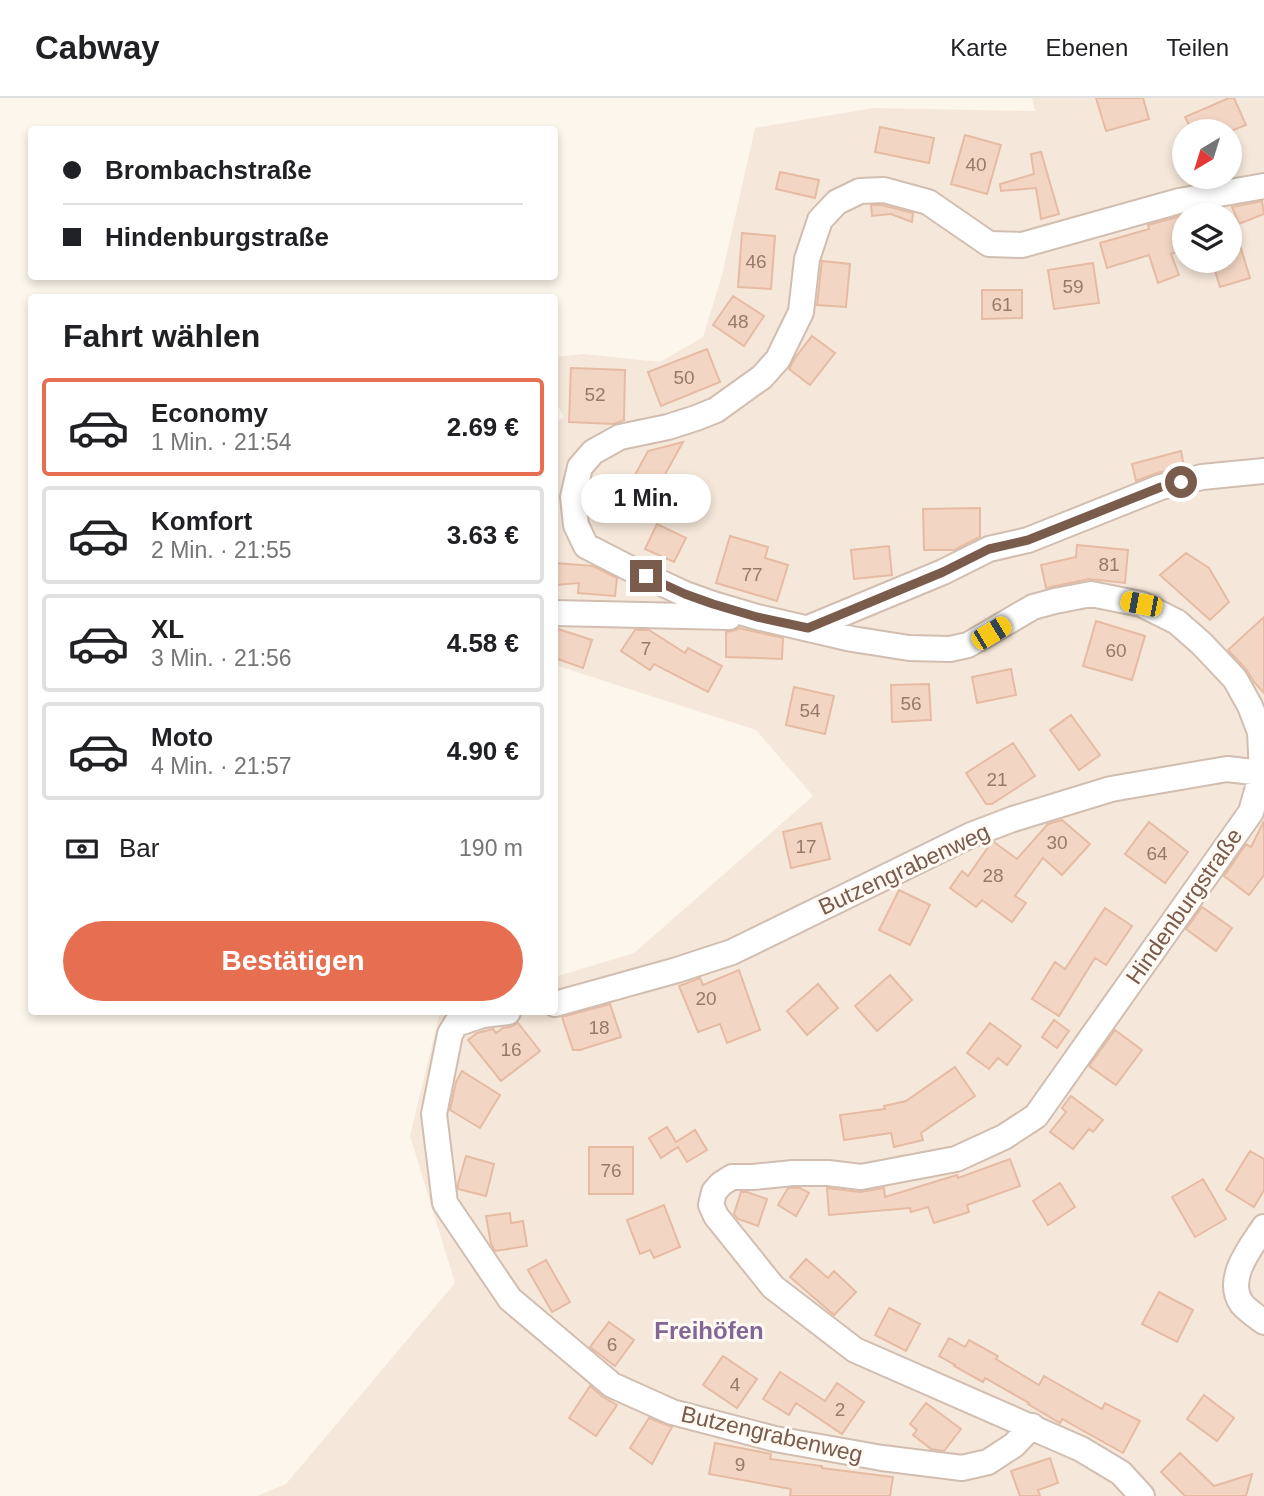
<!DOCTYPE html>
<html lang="de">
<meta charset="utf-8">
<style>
body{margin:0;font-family:Helvetica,sans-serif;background:#f2f2f2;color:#202124;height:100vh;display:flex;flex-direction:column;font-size:26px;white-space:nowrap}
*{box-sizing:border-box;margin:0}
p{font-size:23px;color:#757577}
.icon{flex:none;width:38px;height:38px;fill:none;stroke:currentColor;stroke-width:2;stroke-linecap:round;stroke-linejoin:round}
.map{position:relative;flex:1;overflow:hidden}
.panel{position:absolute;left:28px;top:196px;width:530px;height:721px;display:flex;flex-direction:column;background:#fff;border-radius:7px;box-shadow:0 4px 10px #0003}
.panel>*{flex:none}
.guide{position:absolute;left:28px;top:28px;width:530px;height:154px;border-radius:7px;box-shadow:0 4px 10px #0003;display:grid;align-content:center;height:154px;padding:0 35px;background:#fff}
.needle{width:46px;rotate:218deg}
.tools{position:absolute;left:1172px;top:21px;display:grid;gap:14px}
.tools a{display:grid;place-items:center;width:70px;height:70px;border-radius:50%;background:#fff;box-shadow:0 4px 10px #0003;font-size:35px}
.end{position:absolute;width:32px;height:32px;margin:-16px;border:9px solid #7a5c4d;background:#fff;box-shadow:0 0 0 4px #fff}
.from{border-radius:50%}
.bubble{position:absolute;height:49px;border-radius:24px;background:#fff;box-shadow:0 4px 10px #0003;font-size:23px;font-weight:700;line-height:49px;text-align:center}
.car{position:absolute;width:21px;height:42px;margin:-21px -10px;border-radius:9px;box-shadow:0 0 5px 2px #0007;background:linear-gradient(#f5c518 24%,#345 0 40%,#f5c518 0 76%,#345 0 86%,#f5c518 0)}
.guide b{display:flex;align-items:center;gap:24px;height:66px;font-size:26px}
.guide b+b{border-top:2px solid #e0e0e0}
.guide i{width:18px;height:18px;background:#202124}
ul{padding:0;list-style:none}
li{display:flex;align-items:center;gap:21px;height:98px;margin:0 14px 10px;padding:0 21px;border:4px solid #e0e0e0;border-radius:7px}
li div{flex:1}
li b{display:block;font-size:26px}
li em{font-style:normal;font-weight:700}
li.selected{border-color:#e76f51}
li>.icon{width:63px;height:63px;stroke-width:1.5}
h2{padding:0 35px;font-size:32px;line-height:84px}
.pay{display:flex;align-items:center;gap:18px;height:77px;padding:0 35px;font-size:26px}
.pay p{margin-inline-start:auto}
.primary-button{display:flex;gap:14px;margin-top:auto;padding:14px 35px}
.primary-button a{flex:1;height:80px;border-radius:42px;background:#e76f51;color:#fff;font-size:28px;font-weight:700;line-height:80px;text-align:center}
header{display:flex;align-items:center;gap:42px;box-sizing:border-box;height:98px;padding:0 35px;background:#fff;border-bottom:2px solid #e0e0e0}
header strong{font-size:33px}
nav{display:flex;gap:38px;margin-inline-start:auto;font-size:24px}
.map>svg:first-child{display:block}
.residential{fill:#f5e8da;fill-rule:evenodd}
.building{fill:#f3d5c3;stroke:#e6bba3;stroke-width:2}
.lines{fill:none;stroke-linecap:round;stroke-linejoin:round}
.minor-casing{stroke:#d1beb0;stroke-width:28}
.minor{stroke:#fff;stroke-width:24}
.route{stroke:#7a5c4d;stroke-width:9}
.labels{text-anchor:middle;stroke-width:6;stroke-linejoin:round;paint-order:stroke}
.number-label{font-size:19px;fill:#987a6a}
.street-label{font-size:23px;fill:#7a5c4d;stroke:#fffaf3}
.neighbourhood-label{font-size:24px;font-weight:bold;fill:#846695;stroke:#fffaf3}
</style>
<header>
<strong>Cabway</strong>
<nav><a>Karte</a><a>Ebenen</a><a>Teilen</a></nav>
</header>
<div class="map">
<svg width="1264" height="1398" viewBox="0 0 1264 1398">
<rect width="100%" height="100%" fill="#fdf6ec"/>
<path class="residential" d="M1032 0H1264V1398H257L286 1386 455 1185 410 1038 440 914H555V879L634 855 813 698 756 632 555 567V325L564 319 555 303V259L583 256 660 264 703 239 722 177 755 30 873 10 1035 13ZM1185 33H1230V79H1185ZM1185 117H1230V163H1185Z"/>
<path class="building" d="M1096 0H1143L1149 21 1106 33Z
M1229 0H1234L1246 27 1231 33H1192L1185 19Z
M880 29 934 40 929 65 875 54Z
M965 37 1001 47 987 96 951 86Z
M1041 54 1059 116 1041 121 1036 90 1001 93 1000 86 1034 76 1031 56Z
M780 74 819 82 815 100 776 91Z
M1262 103 1264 116 1239 126 1232 109Z
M871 107H882L913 115 912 124 891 116 872 118Z
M1185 117V151L1171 156 1179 177 1158 185 1149 157 1107 170 1100 145 1149 131 1148 127Z
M1234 128 1250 180 1220 189 1212 163H1230V129Z
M742 135 775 138 771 191 738 189Z
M822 163 850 166 846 209 817 207Z
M1093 165 1099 205 1054 211 1048 172Z
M982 192H1022V220L982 221Z
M733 198 764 218 744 248 713 227Z
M812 238 835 255 810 287 789 271 795 260Z
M707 251 720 284 661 308 648 274Z
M571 270 625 272 624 322 614 326 569 324Z
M683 344 663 380 628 390 648 353Z
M1181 353 1184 368 1157 375 1136 383 1132 366Z
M980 410V439L954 452H924L923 411Z
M657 426 686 440 674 464 645 451Z
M730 438 768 449 765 460 788 467 777 503 716 485Z
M1077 447 1128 452 1125 485 1089 481 1046 490 1041 467 1076 459Z
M889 448 892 477 854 481 851 452Z
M1186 455 1209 470 1229 504 1210 522 1160 477Z
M555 465 593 468 617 480 615 498 578 495 579 485 555 487Z
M1264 519V595L1254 584 1246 571 1228 552Z
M1096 523 1145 538 1132 582 1083 568Z
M555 530 592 542 583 570 555 560Z
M739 530 783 540 782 561 726 559V534L736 532Z
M635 532H649L685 555 688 550 722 568 708 594 654 566 650 572 621 553Z
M1011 571 1016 597 977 605 972 579Z
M929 586 931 622 892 624 891 587Z
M794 589 834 598 825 636 786 627Z
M1071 617 1100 657 1079 672 1050 632Z
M1013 645 1035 678 992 706H986L966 675Z
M1062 722 1090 746 1062 777 1043 760 1015 798 1026 805 1012 824 982 802 976 809 950 790 962 773 968 778 991 745 994 744 1017 761 1048 726Z
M1264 723V777L1249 797 1224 778 1246 746 1251 749Z
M1149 724 1188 754 1165 785 1125 756Z
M821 725 830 761 791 770 783 734Z
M899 792 930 807 910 847 879 832Z
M1202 809 1232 830 1216 853 1186 831Z
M1105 810 1132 828 1106 867 1095 860 1059 918 1032 901 1055 864 1065 871Z
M739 872 760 932 727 945 720 926 698 934 679 888 700 880 703 887Z
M890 877 912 902 877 933 855 908Z
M818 886 838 910 807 937 787 913Z
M610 906 621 939 580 952H573L562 919Z
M1054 922 1069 933 1057 950 1042 939Z
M518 925 540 953 501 983 468 942 477 935 493 931 496 935 503 930 510 929Z
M990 925 1021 948 1007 967 998 960 989 971 967 955Z
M1115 932 1142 952 1116 987 1089 968Z
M955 969 975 998 921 1035 923 1042 894 1049 891 1035 844 1042 840 1017 885 1011 884 1008 906 1003Z
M462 973 500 997 480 1030 450 1012 456 984Z
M1071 998 1103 1022 1093 1034 1089 1031 1073 1051 1050 1034 1066 1014 1062 1010Z
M667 1029 676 1044 695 1032 707 1052 687 1064 678 1049 661 1060 649 1040Z
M589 1049H633V1096H589Z
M1250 1053 1264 1061V1092L1254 1109 1226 1092Z
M466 1058 494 1066 486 1098 458 1091V1086Z
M1010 1061 1020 1088 967 1107 969 1114 934 1125 928 1109 911 1114 910 1110 829 1117 827 1090 860 1094 884 1090 885 1099 957 1077 958 1080Z
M1203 1081 1226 1121 1195 1139 1172 1099Z
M1060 1085 1075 1109 1048 1127 1033 1103Z
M788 1090H800L809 1095 796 1118 778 1107Z
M741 1094H747L767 1101 758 1128 738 1121 734 1116Z
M664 1107 680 1149 654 1160 650 1152 640 1156 627 1122Z
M510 1115 511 1125 523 1123 527 1148 495 1153 491 1146 486 1118Z
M806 1161 828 1180 834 1173 856 1194 834 1217 790 1179Z
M546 1162 570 1204 552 1214 528 1172Z
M1159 1194 1193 1212 1177 1244 1142 1226Z
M889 1210 920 1226 906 1253 875 1237Z
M609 1224 634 1242 615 1268 590 1249Z
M949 1240 965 1249 969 1242 998 1258 996 1261 1039 1287 1044 1278 1102 1311 1105 1305 1140 1323 1123 1355 1062 1321 1060 1325 1028 1306 1029 1305 985 1280 983 1284 954 1268 955 1267 939 1258Z
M723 1258 757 1281 737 1310 703 1287Z
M780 1274 825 1303 837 1285 864 1304 842 1336 796 1305 789 1317 763 1301Z
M590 1288 603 1299 617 1307 596 1338 569 1320Z
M1204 1297 1234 1320 1217 1343 1187 1321Z
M926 1305 961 1331 944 1353 931 1351 913 1337 917 1332 910 1326Z
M649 1320 672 1329 652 1366 630 1350Z
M715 1345 771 1356 770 1361 822 1368V1370L893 1379 890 1398H790L791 1391 709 1376Z
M1180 1355 1214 1388 1252 1376 1246 1398H1185L1161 1374Z
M1050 1360 1058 1385 1038 1392 1040 1398H1020L1011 1373Z"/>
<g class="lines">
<defs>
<path id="minor" d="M555 515 729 519
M808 530 943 474 989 451 1028 442 1161 389 1202 379 1264 373
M555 906 677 872 732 854 971 737 1013 721 1111 691 1227 671 1262 675
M508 914 483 917 456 926 450 936 434 1016 445 1105 510 1201 612 1287 672 1314 775 1341 882 1360 962 1370 988 1364 1014 1347 1032 1328
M1264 1129C1251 1149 1224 1181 1242 1206 1248 1213 1256 1218 1264 1224
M1142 1398 1121 1375 1081 1351 855 1252 773 1189 716 1118 711 1107 714 1094 721 1086 732 1079H753L793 1075H828L861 1079 956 1061 1004 1039 1036 1018 1251 714 1262 675 1260 634 1250 608 1235 581 1202 546 1177 524 1141 506 1091 496 1055 503 1033 509 968 547 950 551 909 550 852 541 757 519 713 506 685 496 627 469 586 448 576 427 573 399 580 369 593 354 620 339 668 329 696 320 716 312 762 279 778 261 801 214 807 161 820 122 837 104 860 93 884 92 928 104 989 146 1022 147 1179 103 1264 88"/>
</defs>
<use href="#minor" class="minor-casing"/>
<use href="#minor" class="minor"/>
</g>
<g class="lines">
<path class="route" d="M646 478 685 496 713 506 757 519 808 530 943 474 989 451 1028 442 1161 389 1181 384"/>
</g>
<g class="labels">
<g class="number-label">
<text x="976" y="73">40</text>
<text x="756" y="170">46</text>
<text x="1073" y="195">59</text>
<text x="1002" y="213">61</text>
<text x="738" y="230">48</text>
<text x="684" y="286">50</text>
<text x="595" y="303">52</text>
<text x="1109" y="473">81</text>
<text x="752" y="483">77</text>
<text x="646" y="557">7</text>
<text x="1116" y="559">60</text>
<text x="911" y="612">56</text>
<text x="810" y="619">54</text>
<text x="997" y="688">21</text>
<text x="1057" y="751">30</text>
<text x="806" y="755">17</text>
<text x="1157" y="762">64</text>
<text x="993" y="784">28</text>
<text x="706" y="907">20</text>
<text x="599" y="936">18</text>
<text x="511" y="958">16</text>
<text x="611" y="1079">76</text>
<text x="612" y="1253">6</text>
<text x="735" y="1293">4</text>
<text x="840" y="1318">2</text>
<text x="740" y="1373">9</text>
</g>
<g class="street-label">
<text transform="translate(904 771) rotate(-25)" y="8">Butzengrabenweg</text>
<text transform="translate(1184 808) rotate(-55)" y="8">Hindenburgstraße</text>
<text transform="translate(772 1336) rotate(13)" y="8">Butzengrabenweg</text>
</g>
<g class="neighbourhood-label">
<text x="709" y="1241">Freihöfen</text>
</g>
</g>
</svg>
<div class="tools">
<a><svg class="needle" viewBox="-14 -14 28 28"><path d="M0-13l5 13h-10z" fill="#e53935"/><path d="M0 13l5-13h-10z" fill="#757577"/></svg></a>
<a><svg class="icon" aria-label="layers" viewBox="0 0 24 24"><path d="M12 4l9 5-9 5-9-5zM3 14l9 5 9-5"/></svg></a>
</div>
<i class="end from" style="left:1181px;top:384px"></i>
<i class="end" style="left:646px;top:478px"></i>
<div class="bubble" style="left:581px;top:376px;width:130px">1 Min.</div>
<i class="car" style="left:1141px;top:506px;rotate:281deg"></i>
<i class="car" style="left:991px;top:535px;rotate:59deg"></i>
<div class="guide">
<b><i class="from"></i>Brombachstraße</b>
<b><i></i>Hindenburgstraße</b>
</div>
<section class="panel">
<h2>Fahrt wählen</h2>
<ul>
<li class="selected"><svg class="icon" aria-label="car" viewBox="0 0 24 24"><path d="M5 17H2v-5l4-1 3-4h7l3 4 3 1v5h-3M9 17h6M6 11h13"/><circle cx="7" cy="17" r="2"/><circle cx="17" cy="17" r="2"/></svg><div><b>Economy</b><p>1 Min. · 21:54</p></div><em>2.69 €</em></li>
<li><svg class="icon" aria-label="car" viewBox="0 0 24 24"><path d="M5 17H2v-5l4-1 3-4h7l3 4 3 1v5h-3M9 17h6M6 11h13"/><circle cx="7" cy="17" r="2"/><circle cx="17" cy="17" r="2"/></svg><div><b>Komfort</b><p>2 Min. · 21:55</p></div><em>3.63 €</em></li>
<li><svg class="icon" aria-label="car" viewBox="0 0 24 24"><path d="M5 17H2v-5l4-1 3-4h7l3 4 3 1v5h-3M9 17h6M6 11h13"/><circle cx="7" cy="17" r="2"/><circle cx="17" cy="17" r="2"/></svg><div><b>XL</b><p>3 Min. · 21:56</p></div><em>4.58 €</em></li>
<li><svg class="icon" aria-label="car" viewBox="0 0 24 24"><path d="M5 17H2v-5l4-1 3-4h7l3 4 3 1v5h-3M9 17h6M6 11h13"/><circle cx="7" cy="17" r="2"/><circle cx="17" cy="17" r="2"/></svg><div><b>Moto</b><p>4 Min. · 21:57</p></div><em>4.90 €</em></li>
</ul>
<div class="pay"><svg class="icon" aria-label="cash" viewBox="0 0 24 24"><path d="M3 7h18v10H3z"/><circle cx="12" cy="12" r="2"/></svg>Bar<p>190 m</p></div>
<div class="primary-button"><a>Bestätigen</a></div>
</section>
</div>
